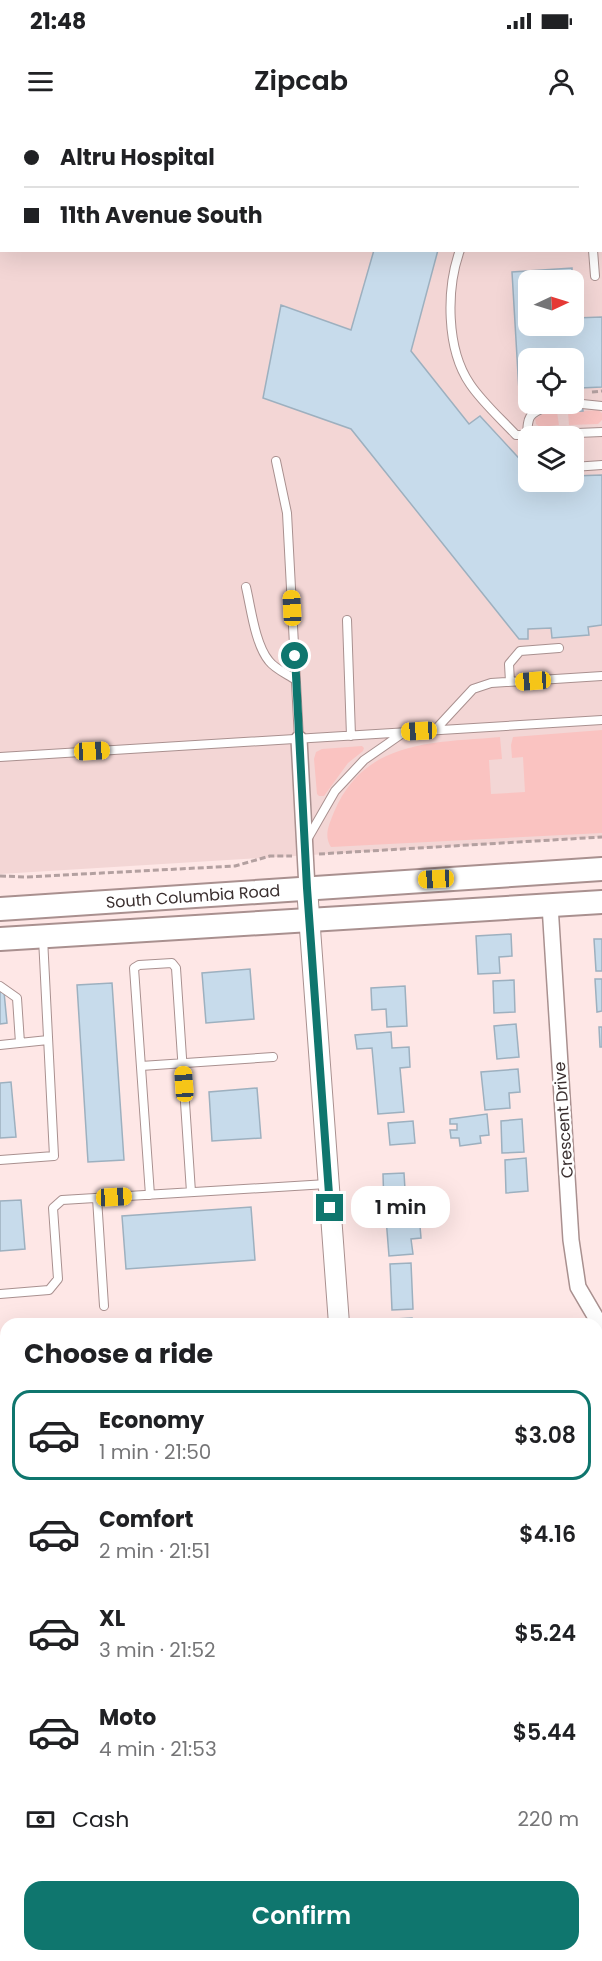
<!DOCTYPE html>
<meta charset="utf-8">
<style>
body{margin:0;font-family:Poppins,sans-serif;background:#f6f6f6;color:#202124;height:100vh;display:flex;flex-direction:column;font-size:22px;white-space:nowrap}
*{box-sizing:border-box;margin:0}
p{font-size:20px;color:#757577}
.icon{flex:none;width:33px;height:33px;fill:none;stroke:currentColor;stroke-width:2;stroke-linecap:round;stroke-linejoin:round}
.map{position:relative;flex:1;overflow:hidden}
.sheet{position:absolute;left:0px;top:1198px;width:603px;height:644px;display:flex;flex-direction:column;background:#fff;border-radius:18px 18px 0 0;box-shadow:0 6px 24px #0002}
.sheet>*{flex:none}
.hud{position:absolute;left:0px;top:0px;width:603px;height:132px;box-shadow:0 6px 24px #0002;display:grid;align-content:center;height:132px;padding:0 24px;background:#fff}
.needle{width:39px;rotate:86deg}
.buttons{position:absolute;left:518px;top:150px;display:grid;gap:12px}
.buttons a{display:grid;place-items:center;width:66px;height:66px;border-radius:12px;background:#fff;box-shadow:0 6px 24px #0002;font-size:30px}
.end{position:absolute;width:27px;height:27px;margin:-14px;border:8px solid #0f766e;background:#fff;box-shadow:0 0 0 3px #fff}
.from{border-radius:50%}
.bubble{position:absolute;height:42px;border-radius:18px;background:#fff;box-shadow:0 6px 24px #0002;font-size:20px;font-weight:600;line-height:42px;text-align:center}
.car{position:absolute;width:18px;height:36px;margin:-18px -9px;border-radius:8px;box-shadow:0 0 4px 2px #0007;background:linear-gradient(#f5c518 24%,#345 0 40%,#f5c518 0 76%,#345 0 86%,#f5c518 0)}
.hud b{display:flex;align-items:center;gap:21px;height:57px;font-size:22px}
.hud b+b{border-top:2px solid #e0e0e0}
.hud i{width:15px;height:15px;background:#202124}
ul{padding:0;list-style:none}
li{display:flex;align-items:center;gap:18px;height:90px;margin:0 12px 9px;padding:0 12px;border:3px solid transparent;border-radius:18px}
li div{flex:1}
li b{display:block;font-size:22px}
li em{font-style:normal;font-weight:600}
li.selected{border-color:#0f766e}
li>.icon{width:54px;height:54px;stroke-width:1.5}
h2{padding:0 24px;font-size:27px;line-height:72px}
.pay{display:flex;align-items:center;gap:15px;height:66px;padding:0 24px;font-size:22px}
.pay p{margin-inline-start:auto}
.action{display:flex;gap:12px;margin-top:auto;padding:12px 24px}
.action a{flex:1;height:69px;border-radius:18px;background:#0f766e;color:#fff;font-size:24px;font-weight:600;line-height:69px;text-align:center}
.status{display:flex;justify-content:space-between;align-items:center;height:42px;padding:0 30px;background:#fff;direction:ltr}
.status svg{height:16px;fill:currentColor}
header{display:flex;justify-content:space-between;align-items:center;height:78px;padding:0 24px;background:#fff;font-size:27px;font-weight:600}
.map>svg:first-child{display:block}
.built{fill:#f3d6d5;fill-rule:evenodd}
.green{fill:#fac3c1}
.building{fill:#c7dbeb;stroke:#9db0bf;stroke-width:1.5}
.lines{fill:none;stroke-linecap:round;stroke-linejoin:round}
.service-casing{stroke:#a9908f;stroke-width:10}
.minor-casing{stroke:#a9908f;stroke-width:18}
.tertiary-casing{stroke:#a9908f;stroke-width:22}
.secondary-casing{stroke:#a9908f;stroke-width:26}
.path{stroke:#b3a0a0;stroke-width:3;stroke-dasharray:6 3;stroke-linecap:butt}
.service{stroke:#fff;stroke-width:8}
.minor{stroke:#fff;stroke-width:15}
.tertiary{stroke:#fff;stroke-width:20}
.secondary{stroke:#fff;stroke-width:22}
.route{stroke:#0f766e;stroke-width:8}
.labels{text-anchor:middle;stroke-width:4.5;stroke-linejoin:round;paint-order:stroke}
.street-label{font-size:16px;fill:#3a2f2f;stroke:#fff}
</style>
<div class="status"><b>21:48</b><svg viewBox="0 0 49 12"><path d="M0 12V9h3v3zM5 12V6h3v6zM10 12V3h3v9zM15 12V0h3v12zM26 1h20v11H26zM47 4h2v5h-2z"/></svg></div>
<header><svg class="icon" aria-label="menu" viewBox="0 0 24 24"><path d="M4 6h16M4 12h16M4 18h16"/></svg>Zipcab<svg class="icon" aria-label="person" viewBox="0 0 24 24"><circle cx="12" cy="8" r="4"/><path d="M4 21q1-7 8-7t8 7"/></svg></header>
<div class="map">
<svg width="602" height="1841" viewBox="0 0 602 1841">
<rect width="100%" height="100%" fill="#fee7e6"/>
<path class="built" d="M0 0H602V717L0 754ZM2 2H602V130H2ZM528 160H573V206H528ZM528 238H573V284H528ZM528 316H573V362H528Z"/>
<path class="green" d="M598 290 602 293V300L598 304 569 305 568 292Z
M546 292H557L559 305 540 307 536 304 535 299Z
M602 610V713L331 727C323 715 330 703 334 692 365 619 434 623 500 617L502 639 489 640 491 674 525 672 523 637 512 638 511 625 513 617Z
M362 626 364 628 363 631 348 643 324 676H319L317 674 314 639 316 632 322 629Z"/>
<path class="building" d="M374 130H438L411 231 469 304 480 296 528 348V362H573V356L602 355V505L588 507 589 515 552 518 551 508 528 509V519H519L351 309 263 278 281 185 351 210Z
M572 148V160H528V206H573V167L575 198 602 197V267L580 268 583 291 546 292V284H573V238H528V271H519L512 152Z
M511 814 512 836 499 837 500 853 478 854 476 816Z
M594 819H602V851H596Z
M250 849 254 899 206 903 202 853Z
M595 859H602V891L597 892Z
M514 860 515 892 494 893 493 861Z
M112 863 124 1040 88 1042 77 865Z
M405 866 407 906 387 907 386 889 372 890 371 868Z
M0 872H4L7 903 0 904Z
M516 904 519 937 497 939 494 906Z
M599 907H602V927H600Z
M391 912 392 928 409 927 410 947 400 948 404 992 378 994 372 928 357 929 355 915Z
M518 949 520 972 509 973 510 988 485 990 481 952Z
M11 962 16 1017 0 1018V963Z
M257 968 261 1018 212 1021 209 972Z
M487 994 489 1015 480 1016 481 1023 460 1026 459 1018H451L450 1010H457V1004H450V999Z
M522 999 524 1032 502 1033 501 1001Z
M413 1001 415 1023 390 1025 388 1003Z
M526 1038 528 1071 506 1073 505 1040Z
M404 1053 406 1086 384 1087 383 1054Z
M21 1080 25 1129 0 1131V1081Z
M251 1087 255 1140 126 1149 122 1096Z
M419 1094 421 1118 411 1119 413 1134 389 1136 386 1098Z
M411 1143 413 1189 392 1190 390 1144Z
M412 1198V1204H395V1199Z
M0 1403 6 1407V1441L0 1437Z
M6 1490V1542H4L0 1519V1491Z"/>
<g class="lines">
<defs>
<path id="service" d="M130 0V2
M458 0V2
M516 0V2
M91 2V0
M460 130C446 169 446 229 470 264 482 282 501 299 516 315H527
M593 130 595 156
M582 284 602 286
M546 287C528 294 528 297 527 315L602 312
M276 341 287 393 299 619
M573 347 602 345
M246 467C251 488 255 524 269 541 275 549 287 554 296 560
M347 500 351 616
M510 562 509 544 520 531 559 528
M435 610 473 569 491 563 602 556
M0 637 602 600
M308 718 335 671 364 640 403 613
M0 866 17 878 20 923
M0 925 48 920
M141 946 273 937
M0 1040 54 1036 43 818
M150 1075 134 848 139 845 172 843 176 848 191 1072
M97 1078 104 1186
M0 1174 49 1170 58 1159 53 1088 62 1080 327 1064"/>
<path id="minor" d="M299 619 307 768
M550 785 571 1120 578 1167 602 1208
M597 1505H602
M0 1599 6 1598
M597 1790 602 1777
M544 1836 563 1841
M577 1841 579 1836"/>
<path id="tertiary" d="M307 768 339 1204
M383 1836 384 1841"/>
<path id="secondary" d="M0 789 602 749
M0 819 602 782"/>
</defs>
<use href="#service" class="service-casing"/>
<use href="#minor" class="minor-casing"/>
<use href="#tertiary" class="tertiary-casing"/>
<use href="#secondary" class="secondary-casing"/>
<path class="path" d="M592 272 602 271
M319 734 602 717
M0 756 26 757 235 746 270 736H292
M0 1752H6
M132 1836 136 1841"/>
<use href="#service" class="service"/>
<use href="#minor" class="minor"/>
<use href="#tertiary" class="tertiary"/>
<use href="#secondary" class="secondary"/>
</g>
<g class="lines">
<path class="route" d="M295 536 307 768 330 1088"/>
</g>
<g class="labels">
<g class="street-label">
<text transform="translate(193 776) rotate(-4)" y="6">South Columbia Road</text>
<text transform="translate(563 1000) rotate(-94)" y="6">Crescent Drive</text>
</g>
</g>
</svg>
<div class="buttons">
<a><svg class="needle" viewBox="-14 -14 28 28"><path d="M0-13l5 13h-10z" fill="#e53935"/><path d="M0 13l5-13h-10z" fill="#757577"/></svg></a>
<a><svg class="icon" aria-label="locate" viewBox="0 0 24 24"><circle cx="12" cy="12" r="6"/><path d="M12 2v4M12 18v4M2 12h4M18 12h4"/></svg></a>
<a><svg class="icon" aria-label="layers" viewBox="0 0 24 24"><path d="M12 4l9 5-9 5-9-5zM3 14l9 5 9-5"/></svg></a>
</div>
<i class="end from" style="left:295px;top:536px"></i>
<i class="end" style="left:330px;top:1088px"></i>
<div class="bubble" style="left:351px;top:1066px;width:99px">1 min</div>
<i class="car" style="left:292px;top:488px;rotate:357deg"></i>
<i class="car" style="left:533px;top:561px;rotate:266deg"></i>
<i class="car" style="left:419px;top:611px;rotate:267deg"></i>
<i class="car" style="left:92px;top:631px;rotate:87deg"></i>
<i class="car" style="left:436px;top:759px;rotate:267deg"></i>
<i class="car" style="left:184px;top:964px;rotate:356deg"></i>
<i class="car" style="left:114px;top:1077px;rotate:87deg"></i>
<div class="hud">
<b><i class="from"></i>Altru Hospital</b>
<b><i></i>11th Avenue South</b>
</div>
<section class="sheet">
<h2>Choose a ride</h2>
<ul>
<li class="selected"><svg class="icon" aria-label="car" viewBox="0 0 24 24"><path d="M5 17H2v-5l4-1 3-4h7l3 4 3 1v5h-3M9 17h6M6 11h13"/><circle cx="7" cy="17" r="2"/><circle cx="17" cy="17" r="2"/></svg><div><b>Economy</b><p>1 min · 21:50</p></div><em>$3.08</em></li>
<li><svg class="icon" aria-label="car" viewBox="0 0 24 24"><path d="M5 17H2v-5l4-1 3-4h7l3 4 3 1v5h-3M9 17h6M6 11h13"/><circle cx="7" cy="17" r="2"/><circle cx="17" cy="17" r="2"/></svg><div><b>Comfort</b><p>2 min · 21:51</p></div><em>$4.16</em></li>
<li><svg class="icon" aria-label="car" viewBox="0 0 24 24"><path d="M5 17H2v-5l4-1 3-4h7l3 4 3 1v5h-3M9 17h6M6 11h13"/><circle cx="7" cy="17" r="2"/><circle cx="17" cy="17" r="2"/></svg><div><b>XL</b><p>3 min · 21:52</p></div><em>$5.24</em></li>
<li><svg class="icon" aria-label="car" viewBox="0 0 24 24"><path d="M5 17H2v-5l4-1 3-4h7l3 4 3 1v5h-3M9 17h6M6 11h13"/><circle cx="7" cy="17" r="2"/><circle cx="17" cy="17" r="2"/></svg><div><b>Moto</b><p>4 min · 21:53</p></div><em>$5.44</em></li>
</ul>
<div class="pay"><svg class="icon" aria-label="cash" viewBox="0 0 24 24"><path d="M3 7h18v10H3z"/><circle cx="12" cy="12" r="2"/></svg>Cash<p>220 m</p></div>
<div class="action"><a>Confirm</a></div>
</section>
</div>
